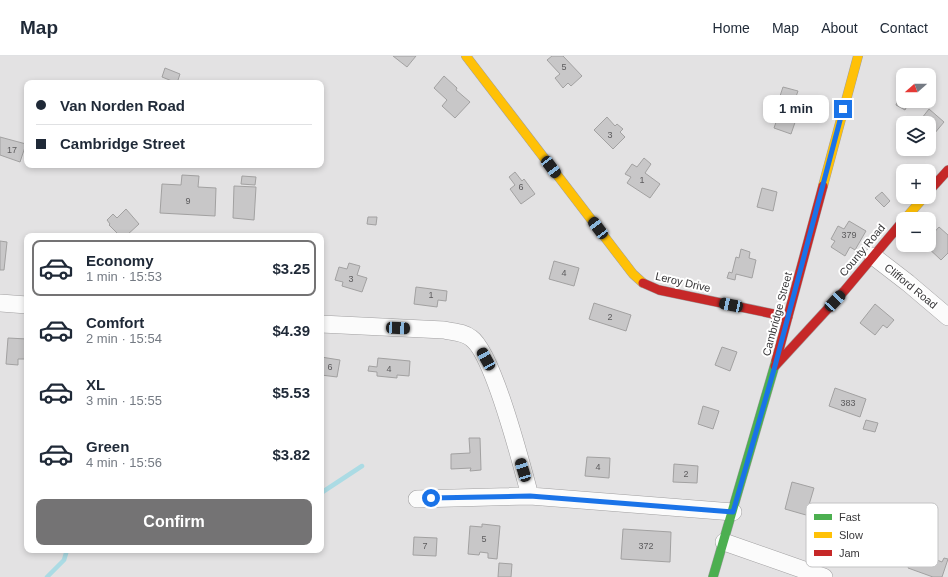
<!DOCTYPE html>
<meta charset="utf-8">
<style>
body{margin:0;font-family:Arial,sans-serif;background:#f6f6f7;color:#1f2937;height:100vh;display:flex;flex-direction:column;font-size:15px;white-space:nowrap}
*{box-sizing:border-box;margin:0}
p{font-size:13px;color:#747a83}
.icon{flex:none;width:22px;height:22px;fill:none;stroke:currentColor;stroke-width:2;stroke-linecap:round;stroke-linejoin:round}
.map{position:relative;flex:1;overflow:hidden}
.sheet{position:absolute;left:24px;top:177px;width:300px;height:320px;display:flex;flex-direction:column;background:#fff;border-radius:8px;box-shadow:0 2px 6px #0003}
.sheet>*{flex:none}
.top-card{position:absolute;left:24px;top:24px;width:300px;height:88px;border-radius:8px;box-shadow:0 2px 6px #0003;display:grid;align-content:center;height:88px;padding:0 12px;background:#fff}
.needle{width:26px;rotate:249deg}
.fabs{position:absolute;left:896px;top:12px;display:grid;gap:8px}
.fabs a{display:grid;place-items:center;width:40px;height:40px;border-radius:8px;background:#fff;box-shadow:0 2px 6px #0003;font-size:20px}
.end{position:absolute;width:18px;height:18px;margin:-9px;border:5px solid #1a73e8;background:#fff;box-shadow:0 0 0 2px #fff}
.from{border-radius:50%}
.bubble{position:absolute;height:28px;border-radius:8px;background:#fff;box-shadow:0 2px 6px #0003;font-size:13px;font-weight:700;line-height:28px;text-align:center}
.car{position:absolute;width:12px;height:24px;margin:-12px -6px;border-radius:5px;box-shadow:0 0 3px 1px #0007;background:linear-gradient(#222 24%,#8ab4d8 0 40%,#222 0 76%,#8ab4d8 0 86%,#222 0)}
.top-card b{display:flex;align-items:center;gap:14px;height:38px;font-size:15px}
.top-card b+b{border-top:1px solid #e0e1e3}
.top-card i{width:10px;height:10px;background:#1f2937}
ul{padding:7px 0 0;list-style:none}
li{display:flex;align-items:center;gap:12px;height:56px;margin:0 8px 6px;padding:0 4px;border:2px solid transparent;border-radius:8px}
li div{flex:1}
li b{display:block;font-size:15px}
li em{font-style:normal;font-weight:700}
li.selected{border-color:#747374}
li>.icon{width:36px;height:36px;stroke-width:1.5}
.cta{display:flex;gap:8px;margin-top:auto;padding:8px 12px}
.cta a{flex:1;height:46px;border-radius:8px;background:#747374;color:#fff;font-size:16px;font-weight:700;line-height:46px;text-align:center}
header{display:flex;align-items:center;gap:24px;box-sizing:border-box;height:56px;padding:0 20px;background:#fff;border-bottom:1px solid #e0e1e3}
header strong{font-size:19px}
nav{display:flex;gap:22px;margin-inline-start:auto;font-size:14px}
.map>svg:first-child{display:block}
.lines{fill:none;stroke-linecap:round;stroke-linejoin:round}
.stream{stroke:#abdbe4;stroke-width:4.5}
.building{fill:#c8c7c8;stroke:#a2a1a1}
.street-casing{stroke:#a09fa0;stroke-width:18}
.fast-casing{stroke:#a09fa0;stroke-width:10}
.slow-casing{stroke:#a09fa0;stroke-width:10}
.jam-casing{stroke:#a09fa0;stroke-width:10}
.street{stroke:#fbfbfb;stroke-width:17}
.fast{stroke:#4caf50;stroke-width:9}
.slow{stroke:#ffc107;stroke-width:9}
.jam{stroke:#c62828;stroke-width:9}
.route{stroke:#1a73e8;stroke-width:5}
.labels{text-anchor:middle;stroke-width:4;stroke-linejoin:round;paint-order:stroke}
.number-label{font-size:9px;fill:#5c5b5d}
.street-label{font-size:11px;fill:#383739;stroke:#fff}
.key{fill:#fff;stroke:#c3c3c4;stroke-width:1}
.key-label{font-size:11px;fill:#383739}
</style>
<header>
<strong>Map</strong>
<nav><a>Home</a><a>Map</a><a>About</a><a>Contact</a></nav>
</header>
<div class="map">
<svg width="948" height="521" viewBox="0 0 948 521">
<rect width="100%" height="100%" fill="#e3e2e3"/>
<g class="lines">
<path class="stream" d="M321 437 362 410
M47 521 64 504 67 494"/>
</g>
<path class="building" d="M393 0H416L407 11Z
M552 0H563L582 20 571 30 568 27 563 32 555 22 560 18 547 4Z
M165 12 180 18 177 27 162 21Z
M444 20 457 32 456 34 470 46 455 62 442 50 447 44 434 32Z
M783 31 798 35 793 49 800 52 791 78 774 72 783 46 785 47 787 43 780 40Z
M898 43 908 48 905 54 896 49Z
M929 53 944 66 929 84V67H918Z
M607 61 615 70 617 68 623 73 620 76 625 81 613 93 594 74Z
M0 81 26 88 20 106 0 99Z
M644 102 651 108 645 117 660 128 650 142 627 127 631 121 625 118 632 108 637 111Z
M515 116 522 125 524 123 535 138 521 148 510 133 515 129 509 121Z
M182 119 199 120 198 131 216 132 215 160 160 157 162 128 181 129Z
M242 120 256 121 255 129 241 128Z
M234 130 256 131 254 164 233 162Z
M762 132 777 136 773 155 757 151Z
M882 136 890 145 884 151 875 142Z
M126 153 139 168 126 180H120L109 169 110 168 107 164 113 158 117 162Z
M368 161H377L376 169 367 168Z
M849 165 866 175 855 194 850 191 845 200 831 191 835 185 831 183 838 170 844 173Z
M939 171 948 179V197L941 204 925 189H929V182Z
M0 185 7 186 4 214H0Z
M741 193 750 196 749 202 756 204 752 222 736 218 735 224 727 222 729 216 732 217 736 201 739 202Z
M554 205 579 212 574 230 549 223Z
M349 207 360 210 357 219 367 222 362 236 342 230 343 226 335 224 339 211 347 213Z
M416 231 447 235 446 245 438 244 437 251 414 248Z
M594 247 631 259 626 275 589 263Z
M875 248 894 264 887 272 883 269 875 279 860 267Z
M8 282 27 283V303H18V309L6 308Z
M722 291 737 296 730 315 715 309Z
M321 301 340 304 337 321 321 319Z
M378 302 410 305 409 320 397 319V322L377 320V316L368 315 369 310 377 311Z
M835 332 866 343 860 361 829 350Z
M703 350 719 355 713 373 698 368Z
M866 364 878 367 875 376 863 373Z
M469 382H480L481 414 470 415 471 412 451 413V398L470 397Z
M587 401 610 402 609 422 585 420Z
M674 408 698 410 697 427 673 426Z
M792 426 814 432 806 459 785 453Z
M482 468 500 470 497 503 488 502V497L480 496 479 499 468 498 470 470 482 471Z
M623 473 671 476 670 506 621 503Z
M414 481 437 482 436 500 413 499Z
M917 489 929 493 927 500 942 506 944 502 948 503 942 521H933L908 512Z
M499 507 512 508 511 521H498Z"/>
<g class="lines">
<defs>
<path id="street" d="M873 200 908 227 948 261
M0 247 27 249
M321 268 444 274C453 276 464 276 471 282 493 297 522 410 530 440
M417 443 530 440 733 456
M724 486 824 521"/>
<path id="fast" d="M713 521 776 305"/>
<path id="slow" d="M466 0 633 218 643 227
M823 130 858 0
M905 163 924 141"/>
<path id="jam" d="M929 135 948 114
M643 227 659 234 788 261
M776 305 823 130
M775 310 845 234 903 165"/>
</defs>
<use href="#street" class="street-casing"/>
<use href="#fast" class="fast-casing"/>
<use href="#slow" class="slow-casing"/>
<use href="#jam" class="jam-casing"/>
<use href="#street" class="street"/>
<use href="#fast" class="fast"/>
<use href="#slow" class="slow"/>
<use href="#jam" class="jam"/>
</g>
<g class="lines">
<path class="route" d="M431 442 530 440 733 456 775 310 843 53"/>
</g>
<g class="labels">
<g class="number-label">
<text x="564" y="14">5</text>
<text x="610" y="82">3</text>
<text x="12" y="97">17</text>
<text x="642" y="127">1</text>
<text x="521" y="134">6</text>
<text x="188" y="148">9</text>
<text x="849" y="182">379</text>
<text x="564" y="220">4</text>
<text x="351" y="226">3</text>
<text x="431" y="242">1</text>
<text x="610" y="264">2</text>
<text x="330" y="314">6</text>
<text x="389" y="316">4</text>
<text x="848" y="350">383</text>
<text x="598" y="414">4</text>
<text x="686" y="421">2</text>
<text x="484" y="486">5</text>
<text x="425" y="493">7</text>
<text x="646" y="493">372</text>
</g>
<g class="street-label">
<text transform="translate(862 194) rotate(-50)" y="4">County Road</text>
<text transform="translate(683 226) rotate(13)" y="4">Leroy Drive</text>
<text transform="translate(911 230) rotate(39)" y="4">Clifford Road</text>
<text transform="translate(777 258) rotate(-75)" y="4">Cambridge Street</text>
</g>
</g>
<rect x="806" y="447" width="132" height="64" rx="6" class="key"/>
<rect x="814" y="458" width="18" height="6" fill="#4caf50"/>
<rect x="814" y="476" width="18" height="6" fill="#ffc107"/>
<rect x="814" y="494" width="18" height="6" fill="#c62828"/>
<g class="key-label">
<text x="839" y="465">Fast</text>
<text x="839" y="483">Slow</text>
<text x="839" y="501">Jam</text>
</g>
</svg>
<div class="fabs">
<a><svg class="needle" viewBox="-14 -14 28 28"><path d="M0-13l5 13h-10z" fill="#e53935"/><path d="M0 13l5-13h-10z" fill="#747a83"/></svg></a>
<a><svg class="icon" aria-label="layers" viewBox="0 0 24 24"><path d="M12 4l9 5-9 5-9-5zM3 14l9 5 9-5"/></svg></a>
<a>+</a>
<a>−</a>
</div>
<i class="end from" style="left:431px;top:442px"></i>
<i class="end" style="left:843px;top:53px"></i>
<div class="bubble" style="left:763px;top:39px;width:66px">1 min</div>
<i class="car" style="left:551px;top:111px;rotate:143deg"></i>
<i class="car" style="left:598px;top:172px;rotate:323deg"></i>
<i class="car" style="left:835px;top:245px;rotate:43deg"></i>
<i class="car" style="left:731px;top:249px;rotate:282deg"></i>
<i class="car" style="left:398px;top:272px;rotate:93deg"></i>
<i class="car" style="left:486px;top:303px;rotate:331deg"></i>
<i class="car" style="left:523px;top:414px;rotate:343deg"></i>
<div class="top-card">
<b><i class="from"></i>Van Norden Road</b>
<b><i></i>Cambridge Street</b>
</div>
<section class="sheet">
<ul>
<li class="selected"><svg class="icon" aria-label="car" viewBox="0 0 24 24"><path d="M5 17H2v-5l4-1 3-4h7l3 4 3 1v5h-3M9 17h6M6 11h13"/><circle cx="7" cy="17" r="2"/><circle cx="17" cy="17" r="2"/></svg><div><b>Economy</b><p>1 min · 15:53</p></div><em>$3.25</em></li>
<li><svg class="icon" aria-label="car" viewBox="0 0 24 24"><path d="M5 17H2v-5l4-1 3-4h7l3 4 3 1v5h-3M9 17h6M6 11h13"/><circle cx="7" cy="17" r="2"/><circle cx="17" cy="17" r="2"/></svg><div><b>Comfort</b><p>2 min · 15:54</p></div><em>$4.39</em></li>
<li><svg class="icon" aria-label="car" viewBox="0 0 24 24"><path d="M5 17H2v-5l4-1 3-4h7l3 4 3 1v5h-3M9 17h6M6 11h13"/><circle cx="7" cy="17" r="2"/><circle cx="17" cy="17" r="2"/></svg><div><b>XL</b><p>3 min · 15:55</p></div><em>$5.53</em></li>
<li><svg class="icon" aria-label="car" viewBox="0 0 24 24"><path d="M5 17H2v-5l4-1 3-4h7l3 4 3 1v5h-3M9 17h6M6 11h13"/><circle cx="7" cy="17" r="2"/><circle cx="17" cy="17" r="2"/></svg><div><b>Green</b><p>4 min · 15:56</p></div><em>$3.82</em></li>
</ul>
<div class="cta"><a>Confirm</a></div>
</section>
</div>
